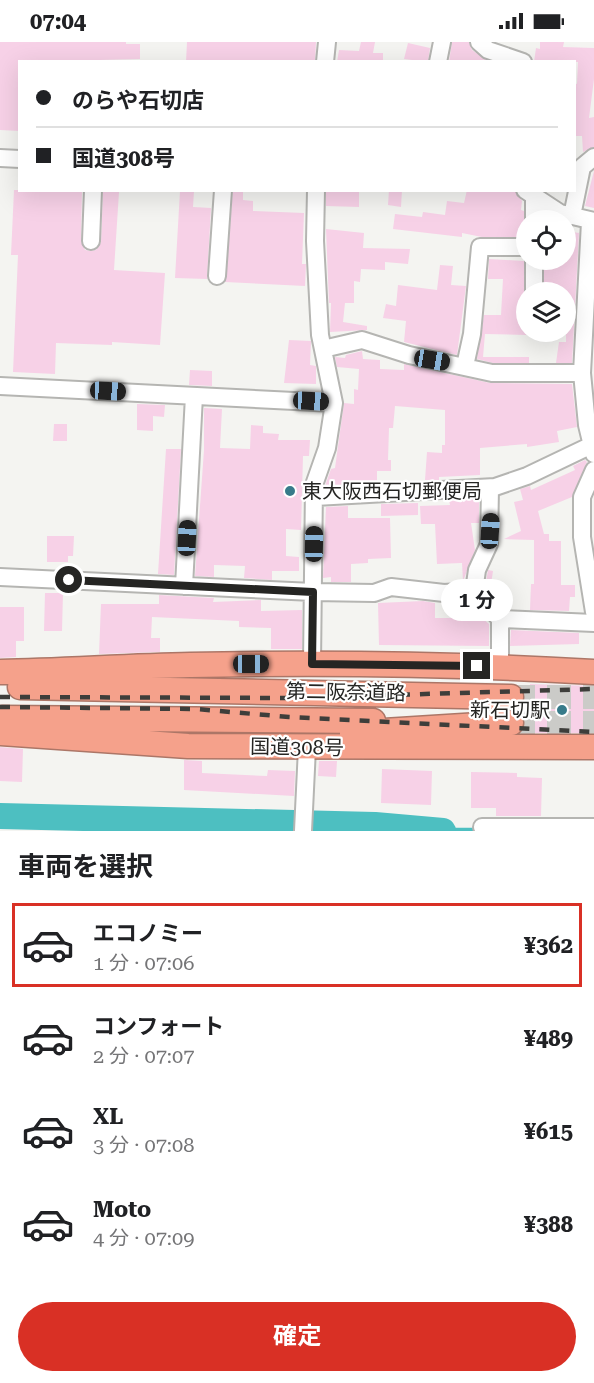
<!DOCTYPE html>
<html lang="ja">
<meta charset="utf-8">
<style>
body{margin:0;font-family:"Roboto Serif","Noto Sans JP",serif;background:#f2f2f2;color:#202124;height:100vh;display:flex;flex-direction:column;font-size:22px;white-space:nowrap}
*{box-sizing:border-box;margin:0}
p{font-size:20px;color:#757577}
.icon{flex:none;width:33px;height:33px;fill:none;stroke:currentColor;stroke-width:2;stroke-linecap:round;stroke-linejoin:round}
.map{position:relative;height:789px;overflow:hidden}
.side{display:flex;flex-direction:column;background:#fff;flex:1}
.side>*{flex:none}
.guide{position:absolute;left:18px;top:18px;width:558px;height:132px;border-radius:0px;box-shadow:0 6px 24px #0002;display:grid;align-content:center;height:132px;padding:0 18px;background:#fff}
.fabs{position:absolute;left:516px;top:168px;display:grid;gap:12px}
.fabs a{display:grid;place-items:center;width:60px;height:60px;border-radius:50%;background:#fff;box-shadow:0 6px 24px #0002;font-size:30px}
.end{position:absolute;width:27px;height:27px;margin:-14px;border:8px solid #252523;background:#fff;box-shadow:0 0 0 3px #fff}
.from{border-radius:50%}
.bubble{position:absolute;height:42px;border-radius:21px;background:#fff;box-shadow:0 6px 24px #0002;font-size:20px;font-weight:700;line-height:42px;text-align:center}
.car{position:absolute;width:18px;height:36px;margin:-18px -9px;border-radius:8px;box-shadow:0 0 4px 2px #0007;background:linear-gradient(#222 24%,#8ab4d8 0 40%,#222 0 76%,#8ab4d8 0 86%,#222 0)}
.guide b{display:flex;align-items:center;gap:21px;height:57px;font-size:22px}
.guide b+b{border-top:2px solid #e0e0e0}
.guide i{width:15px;height:15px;background:#202124}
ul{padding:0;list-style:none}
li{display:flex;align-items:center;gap:18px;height:84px;margin:0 12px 9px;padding:0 6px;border:3px solid transparent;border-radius:0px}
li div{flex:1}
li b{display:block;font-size:22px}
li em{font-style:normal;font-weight:700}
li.active{border-color:#d93025}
li>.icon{width:54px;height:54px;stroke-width:1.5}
h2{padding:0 18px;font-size:27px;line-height:72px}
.cta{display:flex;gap:12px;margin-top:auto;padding:12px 18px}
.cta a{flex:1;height:69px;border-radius:36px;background:#d93025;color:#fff;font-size:24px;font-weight:700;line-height:69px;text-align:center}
.status{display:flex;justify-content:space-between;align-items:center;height:42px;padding:0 30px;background:#fff;direction:ltr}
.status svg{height:16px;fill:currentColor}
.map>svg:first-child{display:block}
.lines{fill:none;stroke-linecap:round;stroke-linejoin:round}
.stream{stroke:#4dbfc1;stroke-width:4.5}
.river{stroke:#4dbfc1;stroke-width:26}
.building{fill:#f7d1e7}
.highway-tunnel{stroke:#cbcbc8;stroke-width:24;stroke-dasharray:24 12;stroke-linecap:butt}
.minor-casing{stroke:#b5b5b2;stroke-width:20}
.highway-casing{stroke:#ac7667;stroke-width:27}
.minor{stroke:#fff;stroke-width:16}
.highway{stroke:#f5a18b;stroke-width:24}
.rail{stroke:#3e3e3b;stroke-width:4.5;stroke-dasharray:10 10;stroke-linecap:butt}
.route{stroke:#252523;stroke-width:8}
.poi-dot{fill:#377b8a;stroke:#fff;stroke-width:2}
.labels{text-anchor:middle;stroke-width:4.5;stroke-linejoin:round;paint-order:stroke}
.poi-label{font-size:20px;fill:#252523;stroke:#fff;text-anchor:start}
.street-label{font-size:20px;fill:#252523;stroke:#fff}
</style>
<div class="status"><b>07:04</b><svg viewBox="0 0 49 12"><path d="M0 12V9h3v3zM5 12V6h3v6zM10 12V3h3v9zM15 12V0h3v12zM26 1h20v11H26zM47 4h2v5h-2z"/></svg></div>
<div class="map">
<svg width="594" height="789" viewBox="0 0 594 789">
<rect width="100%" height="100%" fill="#f4f4f1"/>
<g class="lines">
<path class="stream" d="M441 788H480"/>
<path class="river" d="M0 774 375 783 443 789"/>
</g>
<path class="building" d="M0 0H126V2H140V17L20 20V89L0 88Z
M187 0H316L315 20H186Z
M361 0H375L373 11H383V20H337L339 8 359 9Z
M452 0H469L472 8 489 20H449Z
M540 0H564L563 5 594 6V37L589 76 594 75V105L583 110 582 94H574V41L577 42 578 20H534L536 6 540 7Z
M408 1 430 6 428 20 404 17Z
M594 129V166L585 164Z
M14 148H82L81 199 85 208 91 209 96 208 101 200 103 150H119L114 228 165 231 160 303 112 300V303L56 301 55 332 13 330 18 213H11Z
M233 148H243V158L253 159V169L304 171 302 222H306L305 244 225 240Z
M326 148H359V165L326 164Z
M389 148H402L401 165 388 163Z
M467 148H515L522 159 521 168 524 169 526 185 525 195H482L462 191V195L393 187 395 172 422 175 423 170 445 173 447 159 464 161Z
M180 149H194L193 165 211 166 207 237 175 236Z
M326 187 364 191 363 206 410 207 408 222 385 220V228L361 227 360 240 354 239V261H345L343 280 367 284V288L330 290 331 261H329Z
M566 189 579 191 572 321H556L559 300H566V250H544V219L566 220Z
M489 217 524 219 526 293 485 292 483 315H529V321H493L477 317 484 273H501L503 237H488Z
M440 223 453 224 451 243 466 244 457 313 404 300 406 279 383 276 386 262 396 264 398 243 437 248Z
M289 298 311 299 310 323 316 324V342L284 341Z
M362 309 363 317 380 318V327L404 328V322L490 341 572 342 577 385 557 389 559 400 527 405V402L480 406V433L439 435V438H425L427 410 442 411V403H445V368L395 364 393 386H389L388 418H391V429H377V441L325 444 331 427 335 426 344 361 354 362V347L358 348 359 327 337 325 335 315 345 316 346 313Z
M190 328 212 329V344L189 343Z
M137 362 165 363 164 375 153 374V389L137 388Z
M204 366 222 367 220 406 250 407 251 383 263 384V391L279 392 278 398H310L309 414H303L301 488 286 487V514L299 515V529H272V538L244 536 245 524 214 523V535L195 534 204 408Z
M54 382H67V399H53Z
M166 407H181L174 533 158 532Z
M585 418 587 420 572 455 538 469 544 492H549V499H561V543H575V555H570L569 569 530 568 531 542H534V498L504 497 521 489 514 460 523 458 520 447 530 444 531 448 575 428 573 424Z
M479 456V481H471L475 508 463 539 462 521 437 522 435 482H421L420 464 450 463 449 458Z
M418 461V473L381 474V462Z
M348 464V476H390L391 516 368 517V521L351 522V540H331V535L323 536 326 465Z
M47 494H74L73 514H68V520H47Z
M488 528 493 529 490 549 485 546Z
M45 551H63L62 589H44Z
M159 553 214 556 213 560 261 558V569L302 568V607H271V586L239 585V579L152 575 151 596H160V610L99 612 101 562H159Z
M423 559 435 561V576H482L489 582V604L379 603 378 561Z
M0 565H24V599H16V615L0 616Z
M511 588 579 591V602L510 604Z
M530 642 594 644V691H531Z
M0 705 23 707 22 740 0 739Z
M184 718 202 719V731L267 734 268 728 295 729 294 754 184 748Z
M319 719H337L336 735 318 734Z
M382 727 432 729 431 763 381 761Z
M471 730 517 731V735L542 736 541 774H496V766H471Z"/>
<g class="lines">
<path class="highway-tunnel" d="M511 655H594
M511 681H594"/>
<defs>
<path id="minor" d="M479 0 488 8 523 20
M325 20 327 0
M438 20 442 0
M0 116 20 117
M525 148 560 171 594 179
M534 153V178
M572 174 582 125 594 115
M91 199 93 148
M217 234 223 148
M534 250V218
M323 307 362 298 409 313 492 331H582L587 383 594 412
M465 324 472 292 480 205H526
M582 331 590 180
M0 344 334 361
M594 428 582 455V495L594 570
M315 455 495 445 527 434 594 402
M0 535 313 550 374 551 391 545 444 551 474 549 500 577V625
M184 544 194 354
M474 549 477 528 489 502 490 446
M500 577 594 581
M312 622 314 443 327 406 334 361 320 293 315 199 316 148
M482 785H594
M303 789 307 706"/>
<path id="highway" d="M0 630C63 629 127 624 190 623 325 620 460 622 594 630
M20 645 511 655
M2 676 373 679
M0 691 188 704 594 705
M352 691 511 681"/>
</defs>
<use href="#minor" class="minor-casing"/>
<use href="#highway" class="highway-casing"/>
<use href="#minor" class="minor"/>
<use href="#highway" class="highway"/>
<path class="rail" d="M0 655 289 656 594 647
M0 665 196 667 289 675 594 690"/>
</g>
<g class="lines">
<path class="route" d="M69 538 313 550 312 622 477 624"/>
</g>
<g class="poi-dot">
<circle cx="290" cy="449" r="6"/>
<circle cx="562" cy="668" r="6"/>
</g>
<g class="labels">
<g class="poi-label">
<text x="302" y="456">東大阪西石切郵便局</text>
<text x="550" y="675" text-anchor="end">新石切駅</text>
</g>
<g class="street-label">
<text transform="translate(346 650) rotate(1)" y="7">第二阪奈道路</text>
<text transform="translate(297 705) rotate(1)" y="7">国道308号</text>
</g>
</g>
</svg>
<div class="fabs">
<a><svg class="icon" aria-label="locate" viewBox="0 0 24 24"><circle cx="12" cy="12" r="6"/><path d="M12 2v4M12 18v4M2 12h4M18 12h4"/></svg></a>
<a><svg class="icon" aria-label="layers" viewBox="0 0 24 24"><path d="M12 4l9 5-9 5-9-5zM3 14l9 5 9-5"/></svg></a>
</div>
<i class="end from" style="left:69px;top:538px"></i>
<i class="end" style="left:477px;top:624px"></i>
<div class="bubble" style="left:441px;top:537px;width:72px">1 分</div>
<i class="car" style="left:432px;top:318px;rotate:99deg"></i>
<i class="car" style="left:108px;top:349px;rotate:93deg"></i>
<i class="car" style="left:311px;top:359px;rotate:93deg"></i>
<i class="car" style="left:490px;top:489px;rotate:4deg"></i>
<i class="car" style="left:187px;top:496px;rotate:3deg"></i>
<i class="car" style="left:314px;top:502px;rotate:1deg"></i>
<i class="car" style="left:251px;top:622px;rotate:90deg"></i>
<div class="guide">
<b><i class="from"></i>のらや石切店</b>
<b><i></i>国道308号</b>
</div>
</div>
<section class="side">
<h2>車両を選択</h2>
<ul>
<li class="active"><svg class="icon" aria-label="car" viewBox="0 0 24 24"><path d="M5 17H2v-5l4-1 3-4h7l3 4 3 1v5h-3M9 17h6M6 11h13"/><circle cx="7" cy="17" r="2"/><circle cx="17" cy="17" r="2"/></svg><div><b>エコノミー</b><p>1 分 · 07:06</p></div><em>¥362</em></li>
<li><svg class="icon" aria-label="car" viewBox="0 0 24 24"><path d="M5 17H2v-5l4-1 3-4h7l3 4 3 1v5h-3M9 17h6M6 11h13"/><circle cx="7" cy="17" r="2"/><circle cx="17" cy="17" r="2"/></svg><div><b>コンフォート</b><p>2 分 · 07:07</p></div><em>¥489</em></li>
<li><svg class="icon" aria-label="car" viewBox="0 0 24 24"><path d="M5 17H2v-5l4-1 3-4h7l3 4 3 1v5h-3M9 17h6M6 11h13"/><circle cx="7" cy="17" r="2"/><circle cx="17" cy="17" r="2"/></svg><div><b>XL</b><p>3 分 · 07:08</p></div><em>¥615</em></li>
<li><svg class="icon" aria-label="car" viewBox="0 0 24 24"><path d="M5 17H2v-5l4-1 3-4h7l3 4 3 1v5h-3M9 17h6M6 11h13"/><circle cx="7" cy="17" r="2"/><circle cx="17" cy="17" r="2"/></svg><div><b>Moto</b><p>4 分 · 07:09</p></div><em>¥388</em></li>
</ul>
<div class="cta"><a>確定</a></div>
</section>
